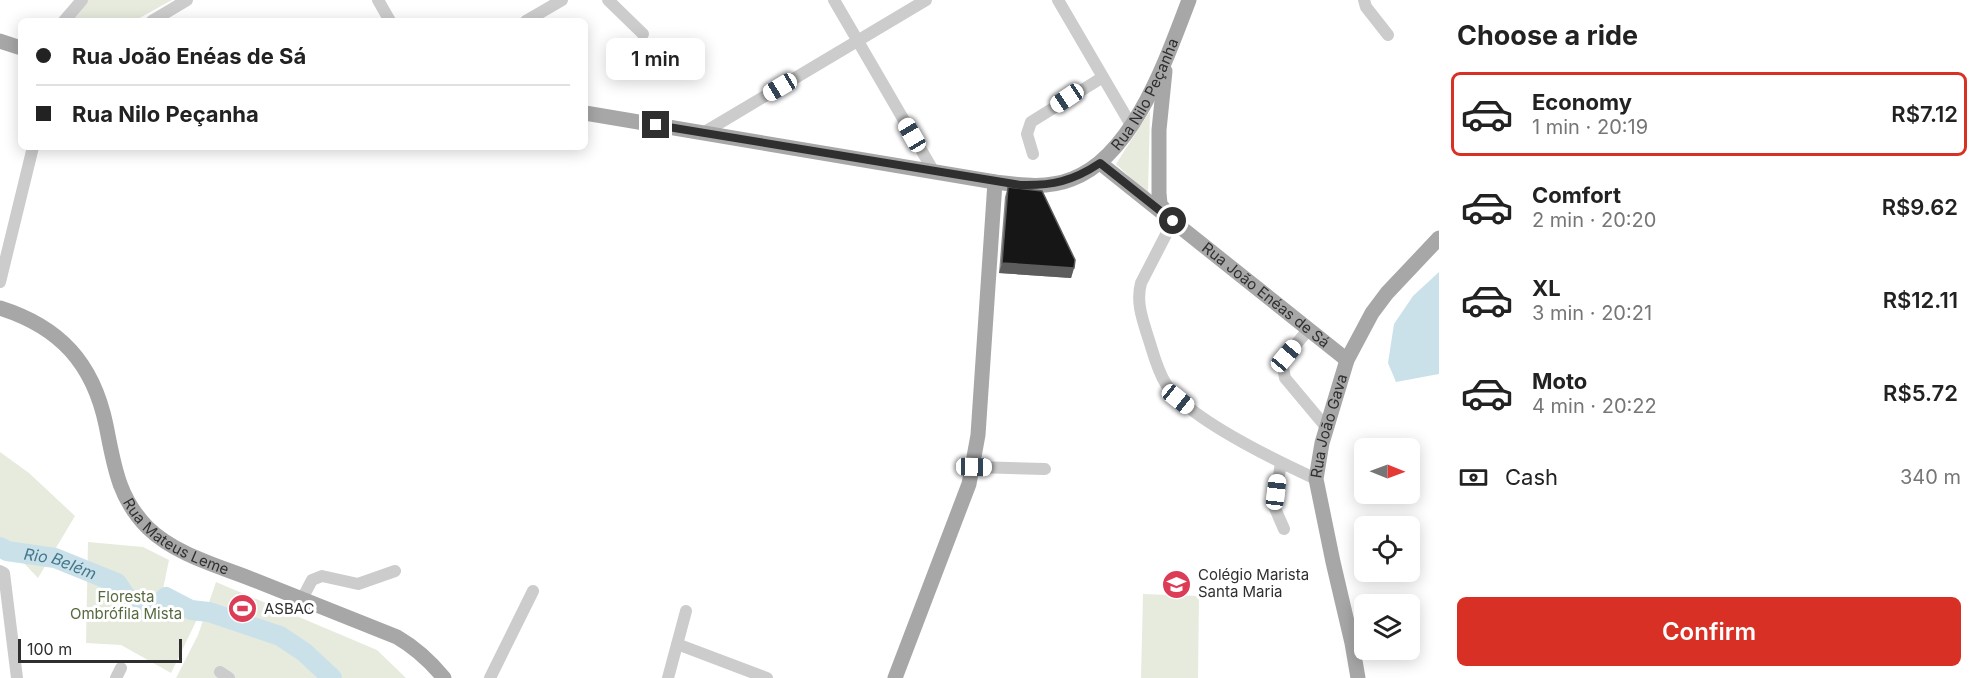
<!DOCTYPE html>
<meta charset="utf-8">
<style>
body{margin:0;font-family:Inter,sans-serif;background:#f2f2f2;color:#222;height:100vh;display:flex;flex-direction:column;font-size:22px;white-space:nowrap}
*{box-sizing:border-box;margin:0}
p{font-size:20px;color:#767676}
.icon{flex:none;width:33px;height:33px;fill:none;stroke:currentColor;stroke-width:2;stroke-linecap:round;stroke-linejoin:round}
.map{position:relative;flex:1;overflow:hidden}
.side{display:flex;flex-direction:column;background:#fff;width:540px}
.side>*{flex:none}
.hud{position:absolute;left:18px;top:18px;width:570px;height:132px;border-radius:9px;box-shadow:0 3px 15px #0003;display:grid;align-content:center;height:132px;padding:0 18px;background:#fff}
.needle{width:39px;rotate:91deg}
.controls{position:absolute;left:1354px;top:438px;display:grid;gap:12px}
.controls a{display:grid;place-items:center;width:66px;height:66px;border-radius:9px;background:#fff;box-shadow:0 3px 15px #0003;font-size:30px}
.scale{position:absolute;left:18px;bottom:15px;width:164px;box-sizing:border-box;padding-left:6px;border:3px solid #2f2f2f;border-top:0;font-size:16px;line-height:21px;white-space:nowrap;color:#2f2f2f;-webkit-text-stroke:4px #fff;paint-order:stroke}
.end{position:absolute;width:27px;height:27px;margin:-14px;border:8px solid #2f2f2f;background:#fff;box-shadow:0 0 0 3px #fff}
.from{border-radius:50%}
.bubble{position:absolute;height:42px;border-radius:9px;background:#fff;box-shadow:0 3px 15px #0003;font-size:20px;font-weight:600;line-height:42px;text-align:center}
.car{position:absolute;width:18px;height:36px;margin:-18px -9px;border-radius:8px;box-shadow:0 0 4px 2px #0007;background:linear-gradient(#fff 24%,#345 0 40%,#fff 0 76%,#345 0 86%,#fff 0)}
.hud b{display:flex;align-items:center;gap:21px;height:57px;font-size:22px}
.hud b+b{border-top:2px solid #e0e0e0}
.hud i{width:15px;height:15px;background:#222}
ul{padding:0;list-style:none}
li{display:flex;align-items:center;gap:18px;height:84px;margin:0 12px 9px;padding:0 6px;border:3px solid transparent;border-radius:9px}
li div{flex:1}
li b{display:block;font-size:22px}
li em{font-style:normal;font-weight:600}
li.active{border-color:#d93025}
li>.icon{width:54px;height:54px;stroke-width:1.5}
h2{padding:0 18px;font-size:27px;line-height:72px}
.pay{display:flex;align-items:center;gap:15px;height:66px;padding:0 18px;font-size:22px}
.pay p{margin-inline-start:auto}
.cta{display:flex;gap:12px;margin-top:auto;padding:12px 18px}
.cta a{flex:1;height:69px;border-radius:9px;background:#d93025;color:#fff;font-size:24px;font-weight:600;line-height:69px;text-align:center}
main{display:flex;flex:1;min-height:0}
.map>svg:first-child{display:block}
.green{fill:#e6ebde}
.water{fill:#cbe1ea}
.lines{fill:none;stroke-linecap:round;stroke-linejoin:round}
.river{stroke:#cbe1ea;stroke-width:20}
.minor{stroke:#ccc;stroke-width:12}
.major{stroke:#a7a7a7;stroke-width:15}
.wall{fill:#8a8a8a}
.shaded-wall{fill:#5c5c5c}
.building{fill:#161616;stroke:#5c5c5c;stroke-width:1.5}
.route{stroke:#2f2f2f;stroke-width:8}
.labels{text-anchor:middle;stroke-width:6;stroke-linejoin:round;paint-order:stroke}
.street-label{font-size:15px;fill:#2f2f2f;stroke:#fff}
.poi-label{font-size:15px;fill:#2f2f2f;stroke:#fff;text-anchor:start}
.park-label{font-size:15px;fill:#56693f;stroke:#fff}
.water-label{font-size:16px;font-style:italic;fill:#41778d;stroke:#fff}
</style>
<main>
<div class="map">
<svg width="1439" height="678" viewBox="0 0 1439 678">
<rect width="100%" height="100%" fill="#fff"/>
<path class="green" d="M88 0H172L134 21H70Z
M1150 111 1148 194 1116 164Z
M0 452 29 473 75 516 38 578 20 559 0 551Z
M88 542 143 547 169 560 163 589 203 607 171 673 121 645 86 643Z
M216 582 377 650 406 678H176L198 635Z
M1143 594 1199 596 1198 678H1141Z"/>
<path class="water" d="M1439 272V374L1396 382 1388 363 1394 324 1413 296Z"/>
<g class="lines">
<path class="river" id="s1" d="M0 547 7 551 55 558 117 583 134 608H155L166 597 191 610 209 612 280 636 304 652 332 678"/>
<path class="minor" d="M378 0 390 21
M608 0 643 34
M834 0 934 172
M1058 0 1131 125
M1364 0 1366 7 1388 35
M64 21 82 0
M152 21 187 0
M526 21 562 0
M703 133 926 0
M1033 154 1027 134 1031 122 1103 77
M1173 221 1141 283C1136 302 1142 318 1148 337 1153 352 1157 370 1166 384 1188 419 1277 461 1316 479
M0 282 33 147
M1309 329 1286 356 1283 367 1285 378 1326 427
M1281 463 1274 506 1284 529
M974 467 1045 469
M0 571 4 573 17 678
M302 599 312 580 322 576 358 584 395 571
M677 644 767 678
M220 672 229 678
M116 678 121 668
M490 678 533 591
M668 678 686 611"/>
<g class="major">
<path d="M0 41 21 48"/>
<path d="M1165 71 1159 130V193L1160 204 1167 213"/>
<path id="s2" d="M585 113 995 182C1020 185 1047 189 1072 179 1134 156 1167 57 1189 0"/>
<path id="s3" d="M1100 163 1347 360"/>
<path id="s4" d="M0 308C60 327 93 363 106 425 114 465 118 498 148 528 176 555 219 566 254 580 301 599 349 618 397 637 416 648 430 661 444 678"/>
<path d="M895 678 969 484 978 435 995 182"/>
<path id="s5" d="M1358 678 1352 643 1333 562 1316 479 1322 443 1347 360 1372 313 1387 293 1439 238"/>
</g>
</g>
<path class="wall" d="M1008 187 1074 268 1071 278 999 273 1005 197Z"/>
<path class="shaded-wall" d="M1002 263 1074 268 1071 278 999 273Z"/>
<path class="building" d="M1008 187 1042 191 1075 260 1074 268 1002 263Z"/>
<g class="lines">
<path class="route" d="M656 125 1020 185C1052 186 1073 181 1100 163L1173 221"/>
</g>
<defs>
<symbol id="school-disc" viewBox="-11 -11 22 22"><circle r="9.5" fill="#dc3c56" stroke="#fff"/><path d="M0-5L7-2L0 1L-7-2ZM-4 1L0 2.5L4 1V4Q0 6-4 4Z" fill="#fff"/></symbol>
<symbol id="stadium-disc" viewBox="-11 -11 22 22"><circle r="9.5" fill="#dc3c56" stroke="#fff"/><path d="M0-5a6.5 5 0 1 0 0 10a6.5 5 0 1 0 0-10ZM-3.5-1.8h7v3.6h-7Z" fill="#fff"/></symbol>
</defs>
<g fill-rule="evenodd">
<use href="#school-disc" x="1160" y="568" width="33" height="33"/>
<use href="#stadium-disc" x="226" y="592" width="33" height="33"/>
</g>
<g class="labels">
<g class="street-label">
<text dy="5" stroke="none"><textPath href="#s2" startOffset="609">Rua Nilo Peçanha</textPath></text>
<text dy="5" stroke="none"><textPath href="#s3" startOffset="212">Rua João Enéas de Sá</textPath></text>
<text dy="5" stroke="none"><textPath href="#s5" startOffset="258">Rua João Gava</textPath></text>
<text dy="5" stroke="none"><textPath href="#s4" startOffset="308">Rua Mateus Leme</textPath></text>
</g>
<g class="poi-label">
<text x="1198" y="580">Colégio Marista<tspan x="1198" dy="17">Santa Maria</tspan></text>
<text x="264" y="614">ASBAC</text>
</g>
<g class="park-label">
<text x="126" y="602">Floresta<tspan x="126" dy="17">Ombrófila Mista</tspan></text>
</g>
<g class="water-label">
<text dy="6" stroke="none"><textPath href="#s1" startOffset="63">Rio Belém</textPath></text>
</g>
</g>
</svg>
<div class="controls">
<a><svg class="needle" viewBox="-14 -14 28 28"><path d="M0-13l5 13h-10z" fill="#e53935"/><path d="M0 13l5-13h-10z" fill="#767676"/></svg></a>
<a><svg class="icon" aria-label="locate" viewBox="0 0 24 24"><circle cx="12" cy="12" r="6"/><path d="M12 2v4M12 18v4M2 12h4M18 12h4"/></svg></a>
<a><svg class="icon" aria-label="layers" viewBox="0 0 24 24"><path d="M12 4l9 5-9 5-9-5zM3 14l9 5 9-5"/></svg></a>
</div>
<div class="scale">100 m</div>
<i class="end from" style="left:1173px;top:221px"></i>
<i class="end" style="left:656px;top:125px"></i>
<div class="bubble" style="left:606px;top:38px;width:99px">1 min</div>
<i class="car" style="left:780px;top:87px;rotate:239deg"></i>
<i class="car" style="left:1067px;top:98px;rotate:236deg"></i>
<i class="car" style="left:912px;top:135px;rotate:330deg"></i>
<i class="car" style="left:1286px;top:356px;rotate:40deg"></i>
<i class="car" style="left:1178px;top:399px;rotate:129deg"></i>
<i class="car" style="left:974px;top:467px;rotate:91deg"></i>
<i class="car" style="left:1276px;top:492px;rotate:7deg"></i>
<div class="hud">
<b><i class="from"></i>Rua João Enéas de Sá</b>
<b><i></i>Rua Nilo Peçanha</b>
</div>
</div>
<section class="side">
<h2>Choose a ride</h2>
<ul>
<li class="active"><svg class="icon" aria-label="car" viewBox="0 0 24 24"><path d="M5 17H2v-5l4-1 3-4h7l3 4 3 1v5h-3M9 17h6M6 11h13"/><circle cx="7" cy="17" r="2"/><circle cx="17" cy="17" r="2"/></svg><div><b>Economy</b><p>1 min · 20:19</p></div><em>R$7.12</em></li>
<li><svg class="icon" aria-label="car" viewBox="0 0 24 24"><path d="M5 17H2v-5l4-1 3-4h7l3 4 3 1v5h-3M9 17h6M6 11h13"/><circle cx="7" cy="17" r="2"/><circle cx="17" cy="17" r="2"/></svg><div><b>Comfort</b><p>2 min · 20:20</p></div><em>R$9.62</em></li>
<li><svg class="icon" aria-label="car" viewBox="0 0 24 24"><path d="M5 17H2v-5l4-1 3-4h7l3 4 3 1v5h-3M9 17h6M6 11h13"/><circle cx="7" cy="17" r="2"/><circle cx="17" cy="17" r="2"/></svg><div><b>XL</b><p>3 min · 20:21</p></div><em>R$12.11</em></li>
<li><svg class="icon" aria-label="car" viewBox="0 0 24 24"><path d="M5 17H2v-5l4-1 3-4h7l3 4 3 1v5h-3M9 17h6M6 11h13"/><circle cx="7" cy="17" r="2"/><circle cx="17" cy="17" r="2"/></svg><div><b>Moto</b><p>4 min · 20:22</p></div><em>R$5.72</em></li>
</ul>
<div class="pay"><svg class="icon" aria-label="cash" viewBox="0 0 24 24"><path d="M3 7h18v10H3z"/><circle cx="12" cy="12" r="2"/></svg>Cash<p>340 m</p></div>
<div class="cta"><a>Confirm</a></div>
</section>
</main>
